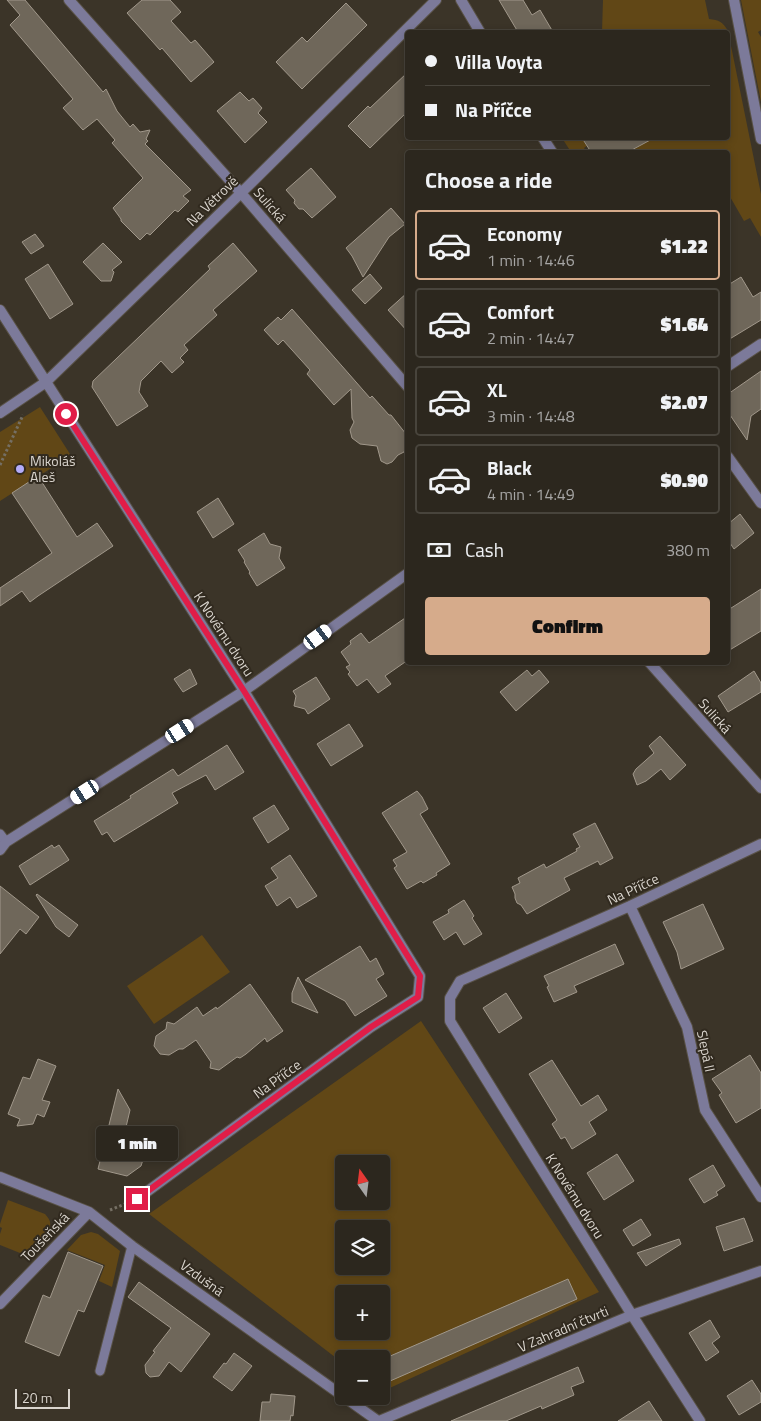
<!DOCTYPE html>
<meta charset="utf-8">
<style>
body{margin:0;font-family:"Titillium Web",sans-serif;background:#38332b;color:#f1f3f6;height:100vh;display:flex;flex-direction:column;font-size:19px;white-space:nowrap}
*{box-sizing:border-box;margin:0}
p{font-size:16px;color:#a6a5a4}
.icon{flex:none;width:28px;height:28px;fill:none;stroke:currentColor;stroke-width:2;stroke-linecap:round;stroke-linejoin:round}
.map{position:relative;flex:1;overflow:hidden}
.panel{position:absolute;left:405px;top:150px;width:325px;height:515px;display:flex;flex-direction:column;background:#2c271e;border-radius:5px;box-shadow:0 2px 8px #0003,0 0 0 1px #48443c}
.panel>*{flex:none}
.hud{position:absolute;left:405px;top:30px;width:325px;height:110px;border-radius:5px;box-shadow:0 2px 8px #0003,0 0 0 1px #48443c;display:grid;align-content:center;height:110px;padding:0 20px;background:#2c271e}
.needle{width:32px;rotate:346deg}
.tools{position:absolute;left:335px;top:1155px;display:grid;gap:10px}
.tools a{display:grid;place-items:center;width:55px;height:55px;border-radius:5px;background:#2c271e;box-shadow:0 2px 8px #0003,0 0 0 1px #48443c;font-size:25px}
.scale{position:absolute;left:15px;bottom:12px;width:55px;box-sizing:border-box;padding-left:5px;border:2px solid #dad5ce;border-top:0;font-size:14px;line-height:18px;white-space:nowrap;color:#dad5ce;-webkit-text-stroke:4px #312a1f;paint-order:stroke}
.end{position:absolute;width:22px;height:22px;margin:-11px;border:6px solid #e11d48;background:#fff;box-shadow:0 0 0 2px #fff}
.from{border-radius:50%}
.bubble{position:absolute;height:35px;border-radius:5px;background:#2c271e;box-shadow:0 2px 8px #0003,0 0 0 1px #48443c;font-size:16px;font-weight:800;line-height:35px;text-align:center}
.car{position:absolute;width:15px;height:30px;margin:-15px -8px;border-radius:6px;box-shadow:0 0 4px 1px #0007;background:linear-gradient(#fff 24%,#345 0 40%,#fff 0 76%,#345 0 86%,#fff 0)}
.hud b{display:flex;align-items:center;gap:18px;height:48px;font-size:19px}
.hud b+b{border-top:1px solid #48443c}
.hud i{width:12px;height:12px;background:#f1f3f6}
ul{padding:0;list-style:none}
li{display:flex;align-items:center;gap:15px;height:70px;margin:0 10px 8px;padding:0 10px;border:2px solid #48443c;border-radius:5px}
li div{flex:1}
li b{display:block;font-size:19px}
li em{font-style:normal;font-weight:800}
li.selected{border-color:#d6ab8b}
li>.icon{width:45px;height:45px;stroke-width:1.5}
h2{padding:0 20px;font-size:22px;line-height:60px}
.pay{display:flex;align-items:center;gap:12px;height:55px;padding:0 20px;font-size:19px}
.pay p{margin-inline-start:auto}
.cta{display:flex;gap:10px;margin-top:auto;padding:10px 20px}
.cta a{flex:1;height:58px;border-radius:5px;background:#d6ab8b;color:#111;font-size:20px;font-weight:800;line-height:58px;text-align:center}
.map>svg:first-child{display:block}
.green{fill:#614716;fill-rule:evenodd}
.building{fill:#6f675a;stroke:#a1988b}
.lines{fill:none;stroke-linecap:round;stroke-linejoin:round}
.lane-casing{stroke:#585146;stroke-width:11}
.street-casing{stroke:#585146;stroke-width:12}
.path{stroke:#756f64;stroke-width:3;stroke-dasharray:2.5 2.5;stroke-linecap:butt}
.lane{stroke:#7c7a9a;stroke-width:9}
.street{stroke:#7c7a9a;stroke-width:10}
.route{stroke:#e11d48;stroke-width:6}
.poi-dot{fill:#b4acf9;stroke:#312a1f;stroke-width:2}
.labels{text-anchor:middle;stroke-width:4;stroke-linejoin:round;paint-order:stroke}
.street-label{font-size:14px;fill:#dad5ce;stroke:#312a1f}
.poi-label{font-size:14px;fill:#dad5ce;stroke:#312a1f;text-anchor:start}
</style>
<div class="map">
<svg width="761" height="1421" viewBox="0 0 761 1421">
<rect width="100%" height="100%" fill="#3b3428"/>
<path class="green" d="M603 0H705L709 19C719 20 723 22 728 31L761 194V237L750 218 744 221 729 195H728V152H628L638 147 633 138H728V32H602Z
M741 0H761V30L758 32 761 37V102Z
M562 138H582L587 146 584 148 587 152H571Z
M40 407 70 454V456L0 501V432Z
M202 935 230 972 154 1024 127 986Z
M421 1021 599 1292 381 1392V1359H344V1364L149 1214ZM344 1164H381V1201H344ZM344 1229H381V1266H344ZM344 1294H381V1331H344Z
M8 1200 45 1214C49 1219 52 1222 49 1228L25 1255 0 1245V1234L2 1228 0 1227V1224Z
M91 1232 98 1234 120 1251 112 1287 99 1281 105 1265 67 1250 81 1235Z"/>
<path class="building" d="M7 0H25L103 92 106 89 117 111 130 127 133 124 140 132 150 130 146 139 148 141 145 144 191 190 183 196 189 201 178 212 175 210 150 235 147 233 140 240 121 221V219L113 208 143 178 112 143 115 140 97 119 83 130 63 108 73 99 10 25 20 15Z
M142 0H170L181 12 171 21 191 43 195 40 214 62 191 82 162 48 160 50 127 13Z
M499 0H523L532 15 540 10 553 32H518Z
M346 3 367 25 302 89 276 62 302 37 307 42Z
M408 72V111L370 148 348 126 368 106 370 108Z
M240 92 249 101 253 98 262 108 258 113 267 122 245 143 217 111Z
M582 138H654L628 152H591Z
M311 168 336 197 312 218 303 209H299L294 203 295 200 286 190Z
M391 208 405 224 389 237 363 277 352 256 346 248Z
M35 234 44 246 31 254 22 242Z
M103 243 122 262 112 270 114 272 111 281H101L83 262Z
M233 243 257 271 213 310 217 315 184 345 188 350 180 358 184 362 172 373 161 361 141 381 139 392 148 406 117 426 92 387 93 381 210 269 208 266Z
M48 264 73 304 50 319 25 279Z
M370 274 382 288 365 304 352 290Z
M741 277 753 297 761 292V320L728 340V285Z
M408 292V332L388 310Z
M292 309 370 398 372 396 389 415H391L406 434V448L404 452 398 455 392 462 387 464 381 461 377 446 360 444 352 438 350 430 354 422 352 418 351 389 334 405 307 374 310 370 283 340 278 345 264 330 278 317 281 320Z
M761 371V409L751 416 747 440 728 412V394Z
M38 476 77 537 97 523 113 546 38 596 30 602 22 591 0 606V588L52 553 12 493Z
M218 498 234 524 213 538 197 512Z
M740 514 754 533 734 549 728 540V524Z
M264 533 270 544 281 547 279 558 285 568 257 586 249 573 250 572 244 562 245 561 238 550Z
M761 589V631L728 651V610Z
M408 616V660L385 676 391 684 378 693 367 679 357 686 348 674 350 672 346 667 350 665 341 652 351 644 350 641 361 633 369 643Z
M190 669 197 684 183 692 174 679Z
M527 670 532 676 539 670 549 682 516 711 500 692Z
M754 671 761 683V692L728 712 718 696Z
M316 677 330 699 308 714 305 709 294 706 296 696 293 691Z
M349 724 363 746 331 766 317 744Z
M660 736 686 765 670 780 661 769 646 781 637 785 633 774 636 769 654 753 649 746Z
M227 745 244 772 215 790 206 775 172 793 178 803 114 842 107 832 102 835 94 821 131 798 130 796 173 769 178 776Z
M417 791 422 797 428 809 420 814 450 864 436 873 437 875 423 883 421 881 407 889 394 868 397 866 393 860 407 852 382 813Z
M274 805 289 829 268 843 253 818Z
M595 823 613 858 600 865 598 861 564 878 570 890 527 914 521 905 517 903 515 898V894L512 887 520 883 518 878 544 864 546 868 577 851 576 849 580 847 573 834Z
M52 845 54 848 59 845 69 860 30 885 19 866Z
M290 855 317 896 297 908 290 897 277 906 265 886 278 878 271 868Z
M0 886 39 917 26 934 20 929 0 954Z
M37 894 78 925 69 937 56 927 36 895Z
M464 900 474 916 472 918 482 934 464 945 456 932 444 940 433 922 449 913 448 910Z
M703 904 724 949 681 969 677 952 663 922Z
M615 944 624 964 574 986 577 992 554 1002 547 987 549 986 544 976Z
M360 946 370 962 376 958 384 974 376 979 387 996 355 1016 345 1001 305 980Z
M298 977 318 1013 292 1002V993Z
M250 984 283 1031 267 1042 265 1038 246 1054 240 1058 237 1057 219 1070 210 1068 211 1062 196 1040 183 1049H179L169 1055 160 1054 154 1046 156 1036 166 1029 167 1022 174 1024 197 1007 203 1016 216 1007 217 1009Z
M506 993 522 1018 499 1033 483 1008Z
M750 1055 761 1073V1108L736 1123 719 1095 722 1093 712 1079Z
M38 1059 56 1066 42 1100 50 1102 44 1117 37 1114 33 1124 17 1126 20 1119 8 1114 23 1077 30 1079Z
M552 1060 581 1106 598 1095 607 1110 589 1122 596 1134 572 1149 565 1137 561 1139 552 1124 557 1120 529 1074Z
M118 1089 130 1110 122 1144 146 1150 141 1166 127 1176 98 1169Z
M617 1154 634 1181 604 1200 587 1173Z
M713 1165 725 1186 716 1192 718 1195 704 1203 689 1179Z
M744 1218 753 1241 724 1251 716 1227Z
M641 1219 651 1235 633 1246 623 1230Z
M679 1239 681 1244 646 1266 637 1253Z
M68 1252 103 1266 84 1312 78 1310 59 1356 25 1342 43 1295 50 1298Z
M568 1279 577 1299 381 1385V1360Z
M139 1282 210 1334 181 1372 169 1362 159 1376 150 1377 146 1373 145 1365 155 1352 153 1351 171 1328 128 1297Z
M710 1320 720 1337 712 1343 719 1352 706 1361 689 1333Z
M234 1353 252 1366 232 1391 213 1377 224 1363 226 1364Z
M578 1367 584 1382 571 1387 574 1395 542 1409 541 1406 506 1421H451Z
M752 1380 761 1394V1402L739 1415 727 1396Z
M271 1394 295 1396 293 1416 291 1415 290 1421H260L262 1402H270Z
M649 1401 662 1421H618Z"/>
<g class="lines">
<defs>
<path id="lane" d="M0 834 6 842
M100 1371 132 1246"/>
<path id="street" d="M69 0 241 193 408 387
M461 0 480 32
M734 0 761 139
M543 138 552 152
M0 310 244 691 420 976 418 997 371 1027 137 1199
M728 366 761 344
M0 413 46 382 241 193 436 0
M728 457 761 503
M649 662 761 788
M0 850 6 842 244 691 408 573
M630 906 687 1027 705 1110 761 1197
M0 1177 89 1212 132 1246 378 1421
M0 1304 89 1212
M379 1421 632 1315 761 1271
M700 1421 632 1315 450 1021V998L460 981 630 906 761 844"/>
</defs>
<use href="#lane" class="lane-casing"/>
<use href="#street" class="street-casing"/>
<path class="path" d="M0 465 23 415
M110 1210 125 1204"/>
<use href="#lane" class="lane"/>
<use href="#street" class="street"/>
</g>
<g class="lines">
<path class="route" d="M66 414 244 691 420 976 418 997 371 1027 137 1199"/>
</g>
<circle class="poi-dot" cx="20" cy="469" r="5"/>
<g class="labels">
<g class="street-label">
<text transform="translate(212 201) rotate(-44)" y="5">Na Větrově</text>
<text transform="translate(270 205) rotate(49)" y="5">Sulická</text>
<text transform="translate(224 634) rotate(57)" y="5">K Novému dvoru</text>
<text transform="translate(715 716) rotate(48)" y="5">Sulická</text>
<text transform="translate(633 889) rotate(-25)" y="5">Na Příčce</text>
<text transform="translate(706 1051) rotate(78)" y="5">Slepá II</text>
<text transform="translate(277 1079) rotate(-36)" y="5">Na Příčce</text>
<text transform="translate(575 1196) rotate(58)" y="5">K Novému dvoru</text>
<text transform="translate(45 1237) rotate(-46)" y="5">Toušeňská</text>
<text transform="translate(202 1278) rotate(36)" y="5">Vzdušná</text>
<text transform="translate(563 1329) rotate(-23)" y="5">V Zahradní čtvrti</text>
</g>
<g class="poi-label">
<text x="30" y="466">Mikoláš<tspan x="30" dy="16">Aleš</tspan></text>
</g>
</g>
</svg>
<div class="tools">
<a><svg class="needle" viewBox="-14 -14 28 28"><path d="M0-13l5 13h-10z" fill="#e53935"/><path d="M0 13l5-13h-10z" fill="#a6a5a4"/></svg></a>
<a><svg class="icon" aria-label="layers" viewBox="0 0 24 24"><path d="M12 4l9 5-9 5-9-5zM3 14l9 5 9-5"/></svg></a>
<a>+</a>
<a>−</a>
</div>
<div class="scale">20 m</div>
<i class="end from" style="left:66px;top:414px"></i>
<i class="end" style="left:137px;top:1199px"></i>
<div class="bubble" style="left:96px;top:1126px;width:82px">1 min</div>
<i class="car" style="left:318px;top:637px;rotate:54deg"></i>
<i class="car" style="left:180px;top:731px;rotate:58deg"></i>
<i class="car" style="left:85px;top:792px;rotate:237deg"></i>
<div class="hud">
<b><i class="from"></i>Villa Voyta</b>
<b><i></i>Na Příčce</b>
</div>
<section class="panel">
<h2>Choose a ride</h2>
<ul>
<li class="selected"><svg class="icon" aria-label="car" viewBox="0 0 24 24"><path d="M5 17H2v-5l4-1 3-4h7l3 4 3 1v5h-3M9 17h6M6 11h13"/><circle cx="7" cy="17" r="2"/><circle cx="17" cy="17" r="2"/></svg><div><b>Economy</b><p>1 min · 14:46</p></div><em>$1.22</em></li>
<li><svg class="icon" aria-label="car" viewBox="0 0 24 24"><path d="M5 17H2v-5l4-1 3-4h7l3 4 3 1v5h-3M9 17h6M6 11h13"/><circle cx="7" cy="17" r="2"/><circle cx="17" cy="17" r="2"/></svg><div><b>Comfort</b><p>2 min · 14:47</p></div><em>$1.64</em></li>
<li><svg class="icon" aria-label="car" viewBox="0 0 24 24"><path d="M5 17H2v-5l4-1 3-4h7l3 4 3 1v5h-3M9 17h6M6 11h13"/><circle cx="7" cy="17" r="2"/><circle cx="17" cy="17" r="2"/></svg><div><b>XL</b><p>3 min · 14:48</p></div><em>$2.07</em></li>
<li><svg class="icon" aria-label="car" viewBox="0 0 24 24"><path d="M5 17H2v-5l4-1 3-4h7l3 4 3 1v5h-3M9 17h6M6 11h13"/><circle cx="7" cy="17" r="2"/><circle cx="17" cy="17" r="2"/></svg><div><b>Black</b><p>4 min · 14:49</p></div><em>$0.90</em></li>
</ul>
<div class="pay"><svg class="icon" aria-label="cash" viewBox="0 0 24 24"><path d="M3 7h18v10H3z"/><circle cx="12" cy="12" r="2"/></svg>Cash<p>380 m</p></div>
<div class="cta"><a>Confirm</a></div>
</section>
</div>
